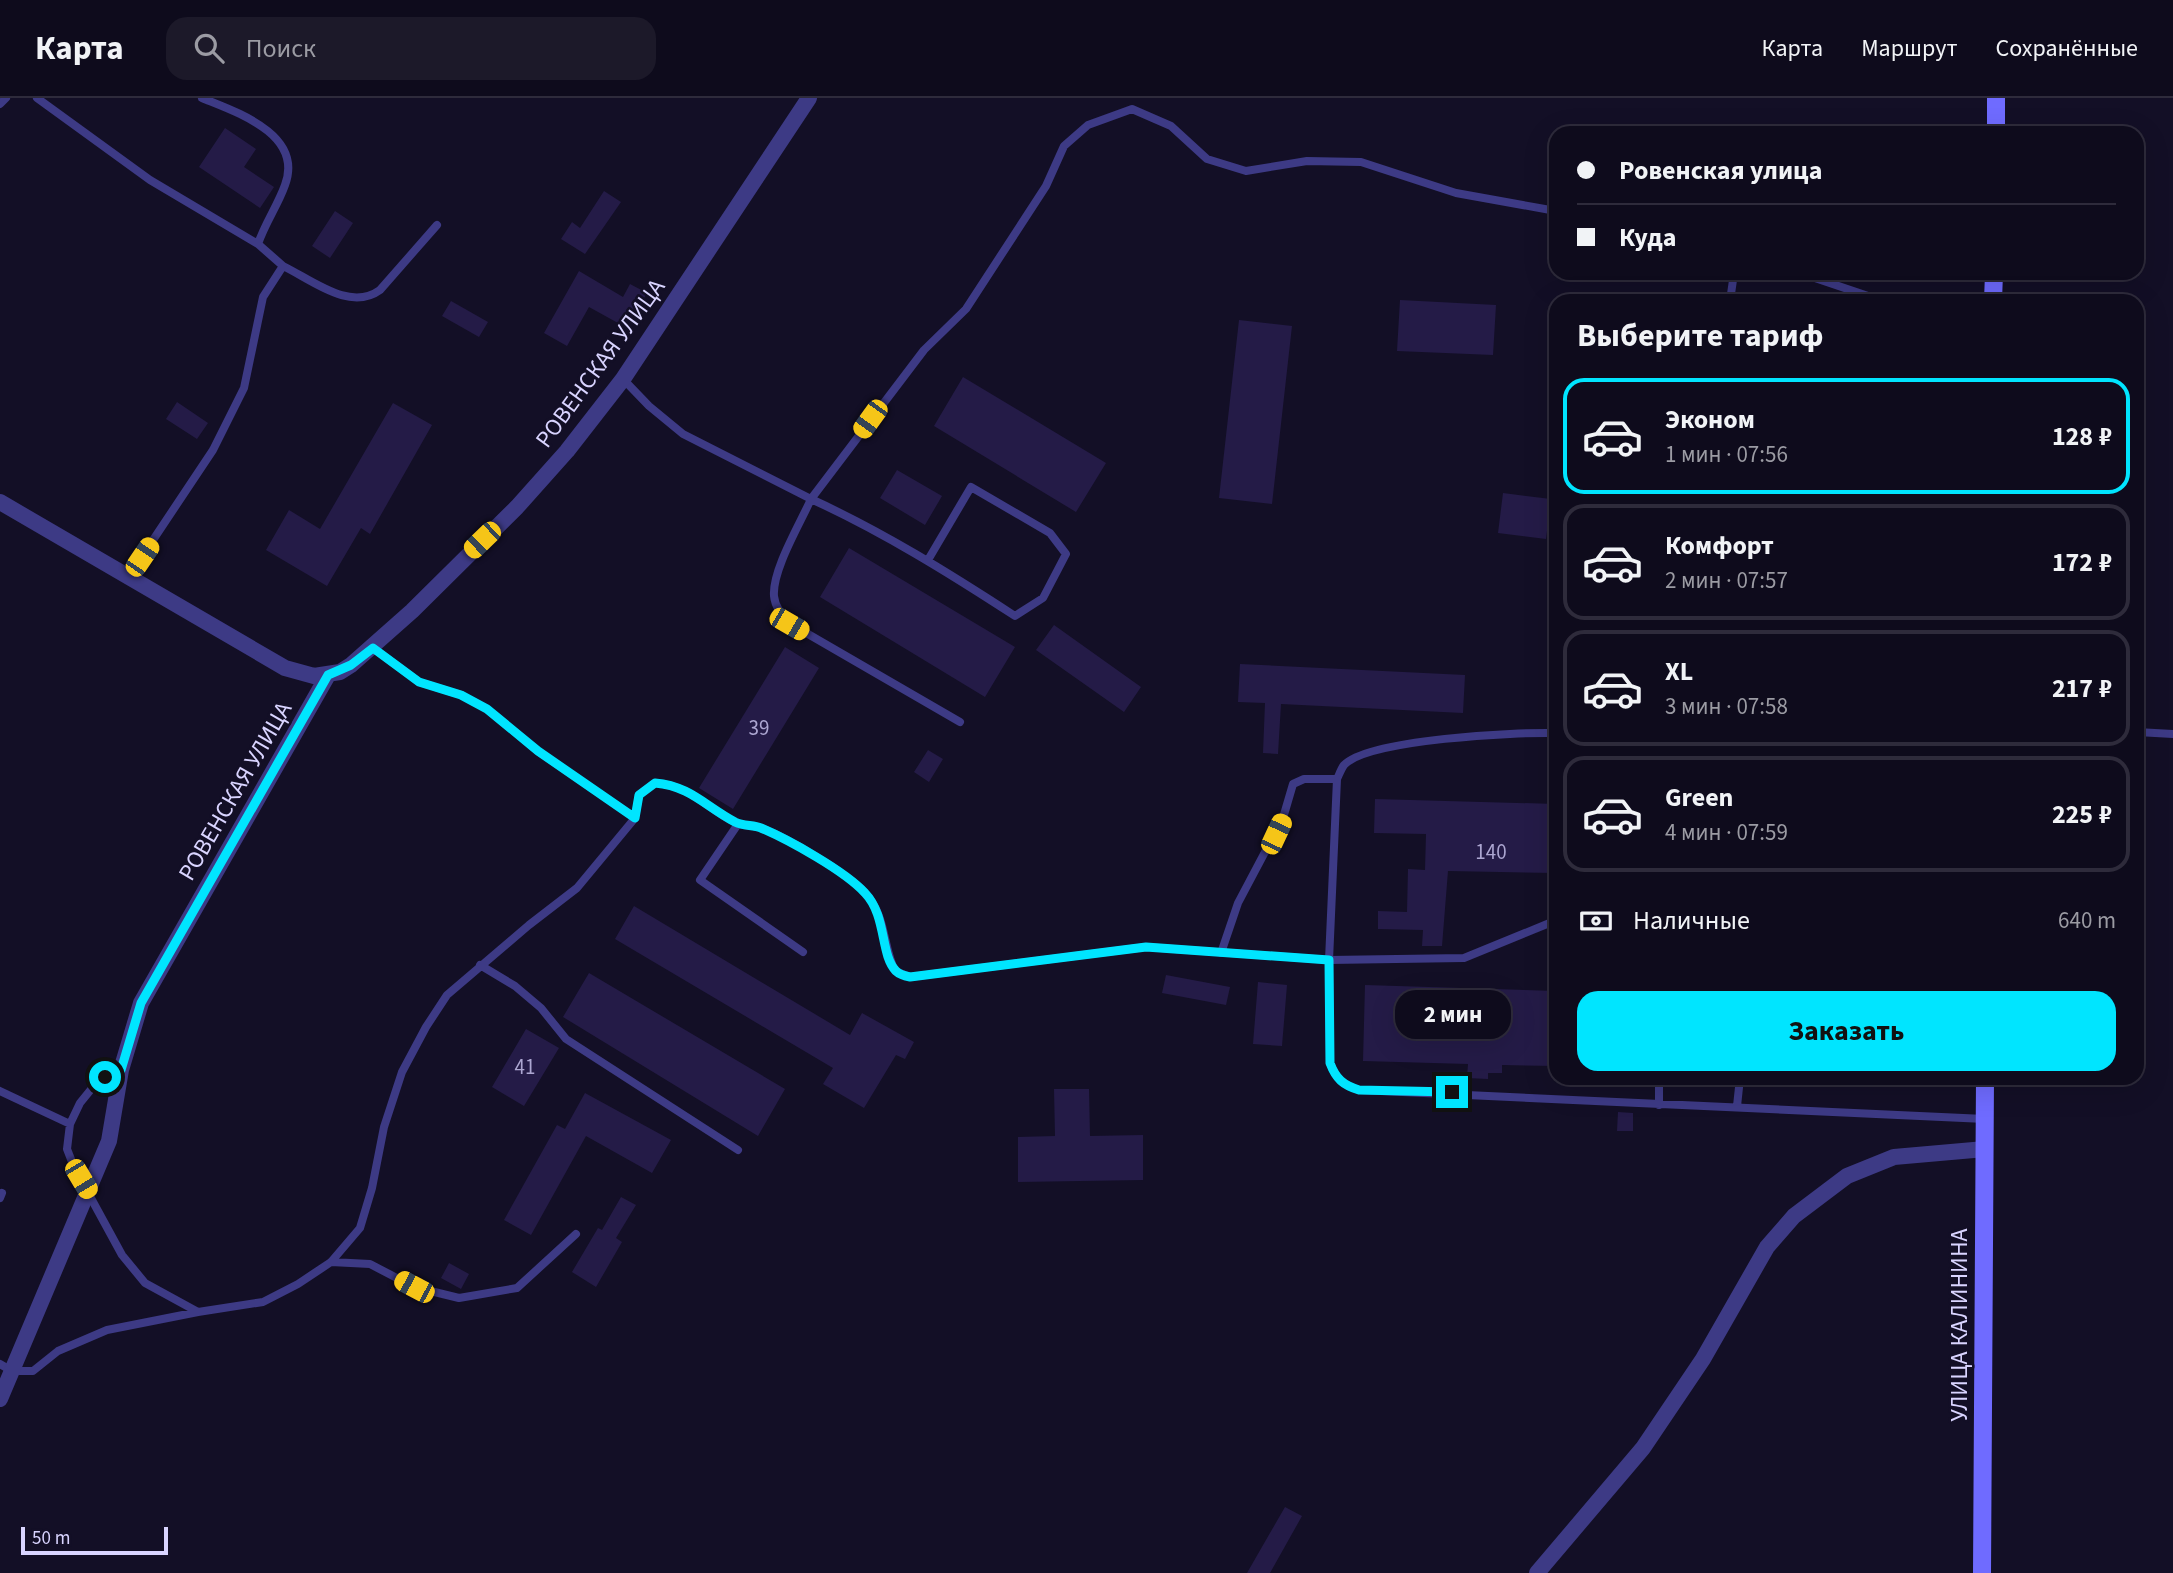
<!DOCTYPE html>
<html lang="ru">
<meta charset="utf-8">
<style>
body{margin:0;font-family:"Source Sans 3",sans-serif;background:#1c1929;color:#f1f3f6;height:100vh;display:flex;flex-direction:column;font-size:26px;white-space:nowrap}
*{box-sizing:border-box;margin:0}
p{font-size:23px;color:#9b9ba3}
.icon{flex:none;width:38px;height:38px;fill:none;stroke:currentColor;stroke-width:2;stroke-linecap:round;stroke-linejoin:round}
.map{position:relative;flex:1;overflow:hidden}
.details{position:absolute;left:1549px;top:196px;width:595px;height:791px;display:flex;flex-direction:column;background:#0e0b1c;border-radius:21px;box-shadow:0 7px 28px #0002,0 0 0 2px #2e2b3b}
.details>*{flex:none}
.hud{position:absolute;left:1549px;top:28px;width:595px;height:154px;border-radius:21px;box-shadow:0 7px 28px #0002,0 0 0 2px #2e2b3b;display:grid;align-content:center;height:154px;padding:0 28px;background:#0e0b1c}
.scale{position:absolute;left:21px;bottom:18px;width:147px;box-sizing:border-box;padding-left:7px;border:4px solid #d9d4ff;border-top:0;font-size:19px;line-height:24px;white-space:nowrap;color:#d9d4ff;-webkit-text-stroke:5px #130f26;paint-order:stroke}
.end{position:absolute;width:32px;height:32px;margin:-16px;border:9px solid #00e5ff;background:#111;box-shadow:0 0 0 4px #111}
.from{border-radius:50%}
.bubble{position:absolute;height:49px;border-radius:21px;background:#0e0b1c;box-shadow:0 7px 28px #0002,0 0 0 2px #2e2b3b;font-size:23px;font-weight:700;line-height:49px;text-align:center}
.car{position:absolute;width:21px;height:42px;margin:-21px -10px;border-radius:9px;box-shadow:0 0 5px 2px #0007;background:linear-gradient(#f5c518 24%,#345 0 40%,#f5c518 0 76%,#345 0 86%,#f5c518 0)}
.hud b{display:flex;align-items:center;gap:24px;height:66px;font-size:26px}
.hud b+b{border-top:2px solid #2e2b3b}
.hud i{width:18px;height:18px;background:#f1f3f6}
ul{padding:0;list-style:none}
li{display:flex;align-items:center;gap:21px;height:116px;margin:0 14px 10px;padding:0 14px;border:4px solid #2e2b3b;border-radius:21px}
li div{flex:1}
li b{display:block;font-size:26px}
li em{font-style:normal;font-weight:700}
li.selected{border-color:#00e5ff}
li>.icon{width:63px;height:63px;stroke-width:1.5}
h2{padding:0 28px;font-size:32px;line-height:84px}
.pay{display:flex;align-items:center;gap:18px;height:77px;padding:0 28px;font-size:26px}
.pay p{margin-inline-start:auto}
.action{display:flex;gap:14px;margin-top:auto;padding:14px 28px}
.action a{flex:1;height:80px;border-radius:21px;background:#00e5ff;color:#111;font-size:28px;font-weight:700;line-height:80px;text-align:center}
header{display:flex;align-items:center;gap:42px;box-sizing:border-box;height:98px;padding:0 35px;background:#0e0b1c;border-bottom:2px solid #2e2b3b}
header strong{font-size:33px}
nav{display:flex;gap:38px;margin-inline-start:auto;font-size:24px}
.search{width:490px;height:63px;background:#1c1929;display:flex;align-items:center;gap:18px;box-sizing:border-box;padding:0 24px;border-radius:21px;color:#9b9ba3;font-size:26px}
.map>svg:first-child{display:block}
.building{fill:#241b47}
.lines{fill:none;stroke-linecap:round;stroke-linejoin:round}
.service{stroke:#3d3a85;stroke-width:8}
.minor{stroke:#3d3a85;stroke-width:16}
.secondary{stroke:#6f6bff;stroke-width:18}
.route{stroke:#00e5ff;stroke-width:9}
.labels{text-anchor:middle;stroke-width:5;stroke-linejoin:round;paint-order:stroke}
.number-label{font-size:21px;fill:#aca6d1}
.street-label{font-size:24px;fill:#d9d4ff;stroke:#130f26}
</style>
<header>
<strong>Карта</strong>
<div class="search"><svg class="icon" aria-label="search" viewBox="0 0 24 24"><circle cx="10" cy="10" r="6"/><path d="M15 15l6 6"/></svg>Поиск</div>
<nav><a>Карта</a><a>Маршрут</a><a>Сохранённые</a></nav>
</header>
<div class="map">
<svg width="2173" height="1475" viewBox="0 0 2173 1475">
<rect width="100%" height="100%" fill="#130f26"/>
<path class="building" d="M225 30 256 51 244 69 274 89 260 110 199 69Z
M604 93 621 104 585 156 561 141 572 124 580 130Z
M335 113 353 125 330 160 312 148Z
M579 173 623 199 630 186 647 195 627 230 589 209 567 248 544 235Z
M1400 202 1496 207 1493 257 1397 253Z
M451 203 488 224 479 239 442 218Z
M1239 222 1292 228 1272 406 1219 400Z
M963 279 1106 365 1076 414 934 328Z
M177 304 208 325 197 341 166 321Z
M393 305 432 327 370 436 361 430 327 488 266 452 289 412 320 431Z
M897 372 942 398 925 427 880 400Z
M1503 395 1551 401 1546 441 1498 435Z
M849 450 1015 549 985 599 820 499Z
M1054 527 1141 589 1124 614 1036 552Z
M785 549 819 570 733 711 699 690Z
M1240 566 1465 577 1463 615 1281 606 1278 656 1263 655 1265 605 1238 604Z
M928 652 943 661 929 684 914 674Z
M1375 701 1556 706V775L1448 773 1442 848H1422L1423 832 1378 831V813L1407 814 1408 771 1425 772 1426 736 1374 735Z
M634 808 850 937 862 915 914 944 905 961 896 957 864 1010 823 986 833 970 615 841Z
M589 875 785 991 758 1038 563 919Z
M1166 877 1230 889 1226 907 1162 895Z
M1258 884 1287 887 1282 948 1253 946Z
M1365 887 1556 893V968L1502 967V975H1488V981L1467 980 1468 966 1363 963Z
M526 931 559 950 524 1008 492 989Z
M1054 991H1089L1090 1038 1143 1037V1082L1018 1084V1039L1055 1038Z
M585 995 671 1042 652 1075 586 1038 531 1137 504 1122 557 1027 565 1031Z
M1618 1014 1633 1015V1033H1617Z
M621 1099 636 1107 616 1140 622 1144 596 1189 572 1174 598 1130 602 1132Z
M449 1165 469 1176 461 1191 441 1180Z
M1285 1409 1302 1418 1270 1475H1247Z"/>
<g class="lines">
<path class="service" d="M37 0 150 82 258 146 283 168 263 199 244 290 213 352 127 481
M202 0C236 14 304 36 285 87 278 107 265 125 258 146
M0 6 6 0
M283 168C312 182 350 214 380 192L437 127
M1800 175 1883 203
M1730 203 1734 175
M623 281 649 308 683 336 811 401 924 252 966 211 1046 88 1064 48 1088 27 1132 11 1171 28 1207 61 1246 73 1307 63 1361 64 1456 95 1556 113
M928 462 971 389 1050 435 1066 456 1043 500 1015 518C949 475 883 434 811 401 800 426 772 472 774 498 775 509 782 517 789 525L960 624
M373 550 419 584 461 597 487 611 539 654 635 720
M2137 634 2173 636
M1556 635C1517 634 1369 641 1344 667 1341 671 1339 677 1337 681L1329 862 1330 965C1336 981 1343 987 1359 992L1985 1021
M738 726 700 782 803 854
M1221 855 1238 805 1283 720 1293 686 1304 681H1337
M480 867 515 888 541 910 566 941 738 1052
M121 972 93 989 80 1005 70 1026 67 1051 74 1069 122 1157 145 1185 198 1214 263 1204 298 1186 331 1164 360 1130 372 1090 384 1029 402 974 426 929 447 897 529 827 577 790 635 720 639 697 655 685C692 688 705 710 736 725 743 728 750 727 757 729 781 735 852 778 867 797 886 819 883 848 895 873L910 879 1146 849 1329 862 1464 860 1552 824
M1659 980V1007
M0 993 70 1026
M1737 1008 1740 980
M0 1100 2 1095
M331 1164 370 1166 414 1189 459 1200 517 1190 576 1136
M0 1266 12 1273H33L58 1253 107 1232 198 1214"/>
<path class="minor" d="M0 404 285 570 314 578 340 574 351 567 412 513 517 409 567 353 623 281 809 0
M0 1301 109 1043 121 972 141 905 328 577
M1537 1475 1643 1350 1703 1261 1767 1149 1794 1118 1847 1078 1894 1059 1985 1051"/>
<path class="secondary" d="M1996 35V0
M1993 203 1994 175
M1982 1475 1985 980"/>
</g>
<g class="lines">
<path class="route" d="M105 979 121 972 141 905 328 577 351 567 373 550 419 584 461 597 487 611 538 653 635 720 639 697 655 685C690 688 705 708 735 724 743 728 753 727 761 730 789 742 845 773 865 795 887 818 880 857 896 873 900 877 905 878 910 879L1146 849 1329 862 1330 965C1336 981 1343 987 1359 992L1452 994"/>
</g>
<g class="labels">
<g class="number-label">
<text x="759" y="637">39</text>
<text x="1491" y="761">140</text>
<text x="525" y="976">41</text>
</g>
<g class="street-label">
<text transform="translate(600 265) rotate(-54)" y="8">РОВЕНСКАЯ УЛИЦА</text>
<text transform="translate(235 693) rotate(-60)" y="8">РОВЕНСКАЯ УЛИЦА</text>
<text transform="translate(1959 1227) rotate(-90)" y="8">УЛИЦА КАЛИНИНА</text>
</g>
</g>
</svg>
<div class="scale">50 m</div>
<i class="end from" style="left:105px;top:979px"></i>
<i class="end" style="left:1452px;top:994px"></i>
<div class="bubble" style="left:1395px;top:892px;width:116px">2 мин</div>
<i class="car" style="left:870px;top:321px;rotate:216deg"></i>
<i class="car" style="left:482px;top:442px;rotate:226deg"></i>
<i class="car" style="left:142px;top:459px;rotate:34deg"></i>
<i class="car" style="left:789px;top:526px;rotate:120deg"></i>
<i class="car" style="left:1276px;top:736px;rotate:25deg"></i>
<i class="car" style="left:81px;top:1081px;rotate:149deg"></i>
<i class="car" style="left:414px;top:1189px;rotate:298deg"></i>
<div class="hud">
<b><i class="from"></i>Ровенская улица</b>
<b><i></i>Куда</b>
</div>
<section class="details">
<h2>Выберите тариф</h2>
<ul>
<li class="selected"><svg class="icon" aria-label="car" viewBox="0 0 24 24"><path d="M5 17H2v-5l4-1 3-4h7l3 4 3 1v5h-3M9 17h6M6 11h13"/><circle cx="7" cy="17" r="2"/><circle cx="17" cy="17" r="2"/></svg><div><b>Эконом</b><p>1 мин · 07:56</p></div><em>128 ₽</em></li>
<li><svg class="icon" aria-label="car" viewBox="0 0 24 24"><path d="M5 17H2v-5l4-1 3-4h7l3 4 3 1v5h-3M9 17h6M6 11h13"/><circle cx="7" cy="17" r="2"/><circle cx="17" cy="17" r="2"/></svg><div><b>Комфорт</b><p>2 мин · 07:57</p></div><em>172 ₽</em></li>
<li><svg class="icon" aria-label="car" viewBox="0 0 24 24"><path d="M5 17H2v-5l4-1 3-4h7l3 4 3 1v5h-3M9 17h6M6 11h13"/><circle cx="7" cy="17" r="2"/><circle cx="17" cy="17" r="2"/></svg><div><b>XL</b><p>3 мин · 07:58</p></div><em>217 ₽</em></li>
<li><svg class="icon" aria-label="car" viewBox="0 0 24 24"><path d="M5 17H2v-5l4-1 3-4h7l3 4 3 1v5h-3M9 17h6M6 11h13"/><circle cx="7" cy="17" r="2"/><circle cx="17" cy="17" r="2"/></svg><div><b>Green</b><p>4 мин · 07:59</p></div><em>225 ₽</em></li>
</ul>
<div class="pay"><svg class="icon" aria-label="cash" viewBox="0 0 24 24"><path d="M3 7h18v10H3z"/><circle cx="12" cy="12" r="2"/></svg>Наличные<p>640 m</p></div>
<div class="action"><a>Заказать</a></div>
</section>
</div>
